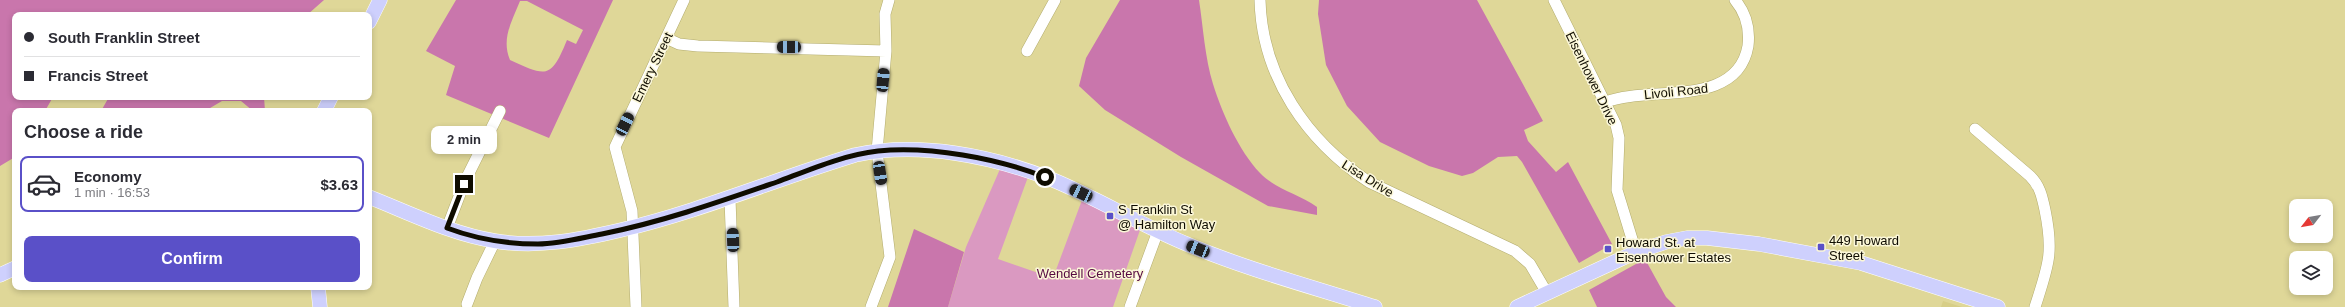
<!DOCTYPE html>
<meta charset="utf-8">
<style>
body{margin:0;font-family:Helvetica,sans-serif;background:#f7f7f7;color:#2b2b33;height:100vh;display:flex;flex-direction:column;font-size:15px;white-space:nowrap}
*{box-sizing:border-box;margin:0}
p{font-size:13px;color:#7c7c81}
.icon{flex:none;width:22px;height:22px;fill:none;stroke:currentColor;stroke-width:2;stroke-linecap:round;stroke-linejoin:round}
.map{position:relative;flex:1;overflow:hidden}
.panel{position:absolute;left:12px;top:108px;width:360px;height:182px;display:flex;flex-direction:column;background:#fff;border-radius:8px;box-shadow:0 2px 6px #0003}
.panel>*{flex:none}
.top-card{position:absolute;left:12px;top:12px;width:360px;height:88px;border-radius:8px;box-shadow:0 2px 6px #0003;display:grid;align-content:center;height:88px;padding:0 12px;background:#fff}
.needle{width:26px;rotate:239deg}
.buttons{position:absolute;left:2289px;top:199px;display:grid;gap:8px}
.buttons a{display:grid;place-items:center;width:44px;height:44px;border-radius:8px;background:#fff;box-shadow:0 2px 6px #0003;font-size:20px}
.end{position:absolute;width:18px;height:18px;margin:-9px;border:5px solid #0f0c00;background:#fff;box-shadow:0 0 0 2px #fff}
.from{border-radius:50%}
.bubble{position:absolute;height:28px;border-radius:8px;background:#fff;box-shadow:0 2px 6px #0003;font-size:13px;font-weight:600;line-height:28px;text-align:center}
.car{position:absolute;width:12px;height:24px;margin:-12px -6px;border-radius:5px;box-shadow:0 0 3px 1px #0007;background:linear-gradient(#222 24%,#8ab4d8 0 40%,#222 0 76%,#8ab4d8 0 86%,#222 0)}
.top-card b{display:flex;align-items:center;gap:14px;height:38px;font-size:15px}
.top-card b+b{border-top:1px solid #e1e1e2}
.top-card i{width:10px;height:10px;background:#2b2b33}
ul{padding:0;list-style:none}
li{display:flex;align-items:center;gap:12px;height:56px;margin:0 8px 6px;padding:0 4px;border:2px solid transparent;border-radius:8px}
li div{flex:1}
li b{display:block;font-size:15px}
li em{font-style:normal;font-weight:600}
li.on{border-color:#5a50c8}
li>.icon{width:36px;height:36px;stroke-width:1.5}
h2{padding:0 12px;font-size:18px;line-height:48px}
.action{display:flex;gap:8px;margin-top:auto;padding:8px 12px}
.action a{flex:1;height:46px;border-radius:8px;background:#5a50c8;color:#fff;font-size:16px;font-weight:600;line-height:46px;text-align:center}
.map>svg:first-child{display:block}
.built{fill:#d7ce87}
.green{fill:#da99c1}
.forest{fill:#c976ac;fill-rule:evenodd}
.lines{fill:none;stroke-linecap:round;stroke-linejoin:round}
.minor-casing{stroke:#b3ac6e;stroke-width:12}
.major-casing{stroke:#fff;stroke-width:15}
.minor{stroke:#fff;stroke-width:11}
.major{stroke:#ced0fd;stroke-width:14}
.route{stroke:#0f0c00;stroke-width:5}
.poi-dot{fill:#5a50c8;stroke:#fbf7d8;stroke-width:1.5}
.labels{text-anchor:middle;stroke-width:3;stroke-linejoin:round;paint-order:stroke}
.street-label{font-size:13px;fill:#0f0c00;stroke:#fbf7d8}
.poi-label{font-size:13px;fill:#0f0c00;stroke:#fbf7d8;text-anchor:start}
.park-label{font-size:13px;fill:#560942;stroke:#fbf7d8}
</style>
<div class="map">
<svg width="2345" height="307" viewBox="0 0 2345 307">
<rect width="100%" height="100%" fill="#dfd798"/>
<path class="built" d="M1943 301 1962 307H1941Z"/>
<path class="green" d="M1000 169 1028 177 998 259 1053 278 1082 200 1140 230 1113 307H948L966 247Z"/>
<path class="forest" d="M0 0H324L307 15H15V97H53L45 111H15V157L0 166Z
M456 0H613L549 138 446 95 455 66 426 51ZM520 1H527L583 30 576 44 567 40C551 79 547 77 510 60 501 39 512 21 520 1Z
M1120 0H1199C1203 26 1205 59 1213 84 1222 113 1239 151 1260 173 1275 189 1299 194 1317 207V215L1268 206 1181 157 1105 110 1079 86 1086 58Z
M1319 0H1477L1543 121 1524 130 1528 141 1556 172 1568 162 1612 244 1579 263 1522 162 1517 156 1498 157 1473 173 1462 176 1429 166 1380 142 1347 106 1326 65 1318 14Z
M109 97H264L265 111H253L241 101H222L205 111H101Z
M914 229 964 252 948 307H888Z
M1645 259 1666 297 1676 307H1597L1589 290Z"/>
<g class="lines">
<defs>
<path id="minor" d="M1260 0C1262 77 1307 141 1369 182L1515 251 1530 264 1547 293
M1554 0 1616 125 1619 138 1617 190 1636 252
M666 38 679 44 698 46 886 51 877 151 890 257 871 307
M886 51 885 14 889 0
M1027 51 1055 0
M1606 102C1649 85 1737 109 1748 46 1750 29 1746 13 1735 0
M1975 129 2030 176C2040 186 2042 196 2045 210 2054 254 2048 266 2035 307
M730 199 734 307
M447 228 465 181 500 111
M467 304 477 278 495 241
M636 307 632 211 615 147 684 0
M1130 307 1158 231"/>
<path id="major" d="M369 22 380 0
M324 111 331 97
M369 197C410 213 451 234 495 241 537 248 579 240 621 230 701 211 776 179 855 155 919 141 993 156 1053 180 1099 199 1142 226 1189 245 1249 270 1313 287 1375 307
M0 275 15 268
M318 287 320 307
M1517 307 1636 252 1666 242 1687 238H1707L1759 244 1861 263 1998 307"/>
</defs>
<use href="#minor" class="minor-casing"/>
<use href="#major" class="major-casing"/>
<use href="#minor" class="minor"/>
<use href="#major" class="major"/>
</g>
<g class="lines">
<path class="route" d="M464 184 447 228C476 239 506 244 538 244 559 244 581 238 602 234 662 222 719 202 777 182 809 170 843 155 878 151 930 146 996 158 1045 177"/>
</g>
<g class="poi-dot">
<rect x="1106" y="212" width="8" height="8" rx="2"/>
<rect x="1817" y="243" width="8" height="8" rx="2"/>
<rect x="1604" y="245" width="8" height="8" rx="2"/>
</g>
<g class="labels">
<g class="street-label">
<text transform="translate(652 67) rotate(-64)" y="5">Emery Street</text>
<text transform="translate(1592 78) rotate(64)" y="5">Eisenhower Drive</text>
<text transform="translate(1676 91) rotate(-6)" y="5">Livoli Road</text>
<text transform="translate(1368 178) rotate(32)" y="5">Lisa Drive</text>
</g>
<g class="poi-label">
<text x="1118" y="214">S Franklin St<tspan x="1118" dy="15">@ Hamilton Way</tspan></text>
<text x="1829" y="245">449 Howard<tspan x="1829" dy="15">Street</tspan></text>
<text x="1616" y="247">Howard St. at<tspan x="1616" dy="15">Eisenhower Estates</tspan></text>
</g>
<g class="park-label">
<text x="1090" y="278">Wendell Cemetery</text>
</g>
</g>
</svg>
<div class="buttons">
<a><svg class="needle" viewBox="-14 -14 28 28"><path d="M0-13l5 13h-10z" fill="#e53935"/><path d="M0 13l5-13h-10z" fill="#7c7c81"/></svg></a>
<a><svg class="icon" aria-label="layers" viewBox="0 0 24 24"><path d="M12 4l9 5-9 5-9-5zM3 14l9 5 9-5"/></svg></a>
</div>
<i class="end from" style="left:1045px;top:177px"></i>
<i class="end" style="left:464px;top:184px"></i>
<div class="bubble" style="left:431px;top:126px;width:66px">2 min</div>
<i class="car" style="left:789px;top:47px;rotate:271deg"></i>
<i class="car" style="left:883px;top:80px;rotate:5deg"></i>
<i class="car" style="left:625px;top:124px;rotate:26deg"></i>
<i class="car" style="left:880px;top:173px;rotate:171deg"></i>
<i class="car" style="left:1081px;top:193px;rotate:295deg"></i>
<i class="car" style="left:733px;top:240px;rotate:358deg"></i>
<i class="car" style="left:1198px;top:249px;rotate:292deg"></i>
<div class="top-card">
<b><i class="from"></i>South Franklin Street</b>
<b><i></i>Francis Street</b>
</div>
<section class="panel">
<h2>Choose a ride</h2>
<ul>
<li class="on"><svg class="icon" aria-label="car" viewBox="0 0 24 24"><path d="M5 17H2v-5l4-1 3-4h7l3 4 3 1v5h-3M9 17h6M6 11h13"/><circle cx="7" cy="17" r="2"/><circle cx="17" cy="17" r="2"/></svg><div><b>Economy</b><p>1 min · 16:53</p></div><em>$3.63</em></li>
</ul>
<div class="action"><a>Confirm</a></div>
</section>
</div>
